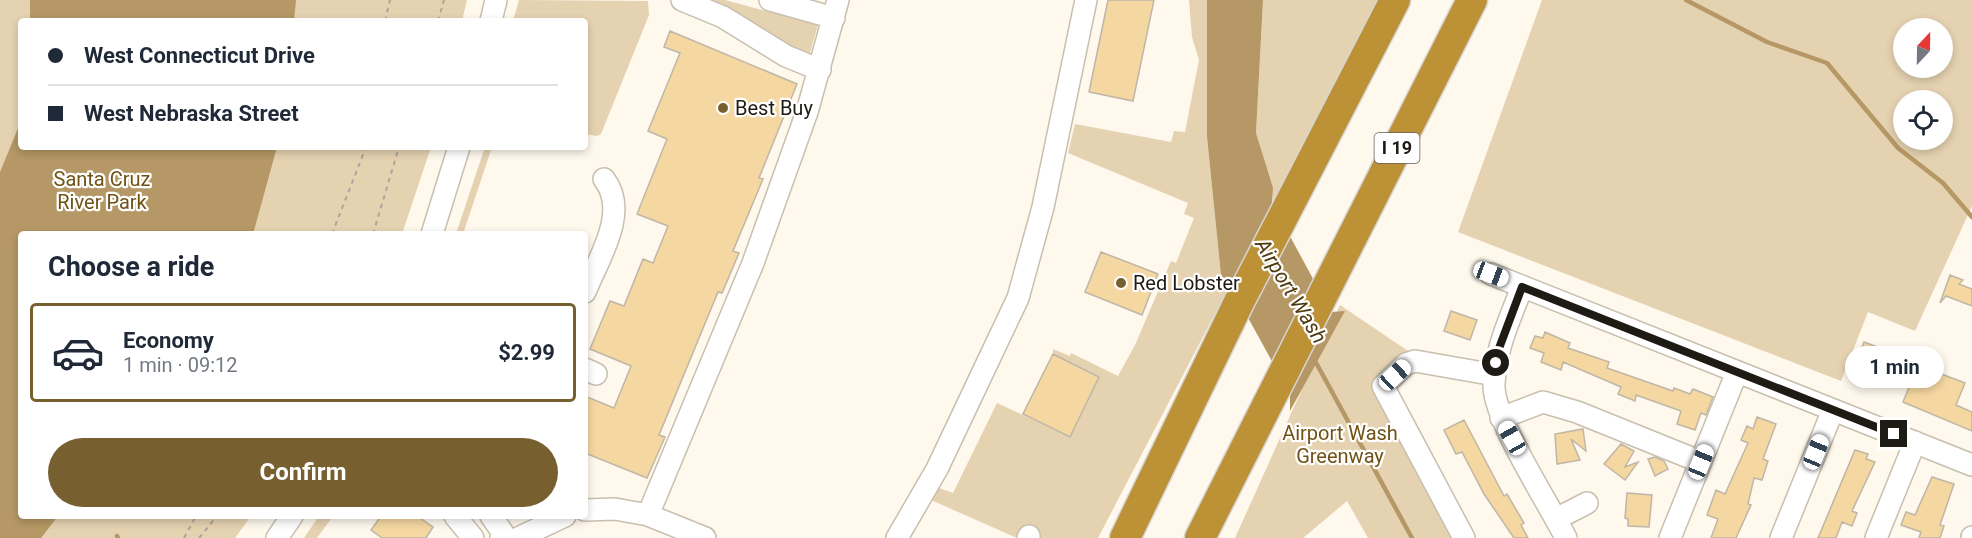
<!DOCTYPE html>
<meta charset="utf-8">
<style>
body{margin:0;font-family:Roboto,sans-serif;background:#f2f2f3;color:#1f2937;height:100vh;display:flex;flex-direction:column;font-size:22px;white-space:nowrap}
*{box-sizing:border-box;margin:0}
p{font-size:20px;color:#747a83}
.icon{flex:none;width:33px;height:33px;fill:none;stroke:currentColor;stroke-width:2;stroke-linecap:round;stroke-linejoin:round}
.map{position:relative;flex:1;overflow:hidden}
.sheet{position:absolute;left:18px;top:231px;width:570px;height:288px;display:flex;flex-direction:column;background:#fff;border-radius:6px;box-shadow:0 3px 9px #0003}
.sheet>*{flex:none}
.guide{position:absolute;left:18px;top:18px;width:570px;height:132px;border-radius:6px;box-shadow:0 3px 9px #0003;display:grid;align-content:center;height:132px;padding:0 30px;background:#fff}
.needle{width:39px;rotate:22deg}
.buttons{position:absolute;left:1893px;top:18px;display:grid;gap:12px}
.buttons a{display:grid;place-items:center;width:60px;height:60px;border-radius:50%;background:#fff;box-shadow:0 3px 9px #0003;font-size:30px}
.end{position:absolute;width:27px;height:27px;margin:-14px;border:8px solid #1e1a14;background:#fff;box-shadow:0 0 0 3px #fff}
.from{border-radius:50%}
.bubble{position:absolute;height:42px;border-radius:21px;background:#fff;box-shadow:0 3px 9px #0003;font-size:20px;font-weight:700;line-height:42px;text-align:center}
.car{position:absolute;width:18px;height:36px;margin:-18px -9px;border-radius:8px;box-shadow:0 0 4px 2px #0007;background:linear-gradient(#fff 24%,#345 0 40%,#fff 0 76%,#345 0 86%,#fff 0)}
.guide b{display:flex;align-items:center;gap:21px;height:57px;font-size:22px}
.guide b+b{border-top:2px solid #e0e1e3}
.guide i{width:15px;height:15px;background:#1f2937}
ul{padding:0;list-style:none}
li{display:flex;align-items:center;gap:18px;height:99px;margin:0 12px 9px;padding:0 18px;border:3px solid transparent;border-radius:6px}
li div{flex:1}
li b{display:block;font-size:22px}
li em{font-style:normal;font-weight:700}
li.active{border-color:#785f30}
li>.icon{width:54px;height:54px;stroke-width:1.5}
h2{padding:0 30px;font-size:27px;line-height:72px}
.action{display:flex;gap:12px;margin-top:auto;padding:12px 30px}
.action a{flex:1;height:69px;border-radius:36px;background:#785f30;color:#fff;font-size:24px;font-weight:700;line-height:69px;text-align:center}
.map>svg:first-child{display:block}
.green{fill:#e5d2b1;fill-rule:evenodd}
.water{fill:#b59865}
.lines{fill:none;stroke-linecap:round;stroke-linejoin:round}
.stream{stroke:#b59865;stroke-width:4.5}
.building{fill:#f5d7a1;stroke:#bfb6a6;stroke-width:1.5}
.minor-casing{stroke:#c8bfae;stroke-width:24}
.highway-casing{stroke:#d6d6d5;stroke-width:33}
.path{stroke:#aba69d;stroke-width:2;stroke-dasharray:4.5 4.5;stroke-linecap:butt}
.minor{stroke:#fff;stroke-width:21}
.highway{stroke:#bd9136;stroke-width:30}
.route{stroke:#1e1a14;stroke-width:8}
.poi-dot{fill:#785f30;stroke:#fff;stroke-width:2}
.labels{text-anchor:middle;stroke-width:4.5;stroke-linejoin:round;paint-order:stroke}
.shield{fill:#fff;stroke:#625f5a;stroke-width:1.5}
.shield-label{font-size:18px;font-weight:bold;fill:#1e1a14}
.poi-label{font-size:20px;fill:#1e1a14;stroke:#fff;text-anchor:start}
.park-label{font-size:20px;fill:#705214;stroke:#fff}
.water-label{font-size:21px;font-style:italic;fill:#503b11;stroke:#fff}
</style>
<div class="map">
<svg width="1972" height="538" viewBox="0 0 1972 538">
<rect width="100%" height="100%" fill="#fef8ed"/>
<path class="green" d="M0 0H467L462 21H21V147H431L402 234H21V516H251L235 538H0Z
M519 0 648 1 649 15 601 134 597 136 585 134V21H513Z
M703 0H725L818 25 809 56Z
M1189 0H1207V137L1222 285H1230L1098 538H1037L1039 532 1031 528 1026 538H1017L931 500 939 488 953 493 997 403 1070 437 1099 377 1053 354V349L1070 356 1071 353 1118 376 1135 345 1171 261 1176 263 1194 218 1184 214 1188 203 1068 153 1075 124 1171 142 1174 131 1185 132 1199 60 1192 37Z
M1263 0H1378L1273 205 1272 188 1256 133Z
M1542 0H1972V206L1915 331 1868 312 1841 381 1458 232ZM1904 28H1942V68H1904ZM1904 100H1942V140H1904Z
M485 147H492L463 234H456Z
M1340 305 1408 351 1372 385 1455 538H1368L1347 501 1303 538H1235Z
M319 516H333L317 538H304Z"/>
<path class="water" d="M30 0H296L294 21H30Z
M1207 0H1263L1256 133 1273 188 1272 203 1331 312 1345 311 1290 411V394L1230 285H1222L1207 137Z
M21 121V147H277L253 234H21V516H58L41 538H0V172Z"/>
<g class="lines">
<path class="stream" d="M1686 0 1767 42 1827 63 1898 148 1943 183 1972 217
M1314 359 1412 538
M117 536 118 538"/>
</g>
<path class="building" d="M1108 0H1154L1133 101 1089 92Z
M670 31 797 84 759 178 763 179 733 251 739 253 722 293 718 292 659 435 665 437 647 478 585 453V396L614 408 631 366 590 349 610 301 624 306 643 259 653 263 668 226 637 214 667 139 648 131 680 53 664 47Z
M1101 252 1158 274 1142 315 1085 292Z
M1950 275 1963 280 1959 284 1972 289V306L1946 296 1940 303Z
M1451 311 1477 320 1470 340 1444 331Z
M1545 332 1570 343 1568 348 1609 362 1607 368 1673 391 1674 388 1690 394 1693 389 1713 397 1706 415 1701 413 1695 430 1677 424 1681 411 1636 395 1635 401 1618 394 1621 387 1563 362 1561 370 1541 362 1544 353 1530 348 1535 336 1543 338Z
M1864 342 1888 351 1876 381 1852 372Z
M1053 354 1099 377 1070 437 1023 414Z
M1918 365 1965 383 1956 405 1972 412V431L1903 402Z
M1757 417 1776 424 1763 459 1768 461 1762 480 1754 478 1748 504 1751 505 1736 538H1711L1718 519 1707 515 1716 490 1725 494 1748 443 1741 440 1747 426 1753 429Z
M1464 420 1504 496 1507 494 1524 523 1521 525 1528 538H1514L1484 494 1462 452 1456 454 1444 430Z
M1583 429 1586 451 1571 439 1580 460 1557 464 1555 434Z
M1621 444 1634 451 1625 467 1638 462 1625 480 1604 464Z
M1855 450 1868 454 1866 459 1875 462 1852 511 1857 513 1852 526 1842 522 1836 538H1818Z
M1655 457 1664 461 1668 469 1655 476 1648 459Z
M1932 477 1954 484 1940 525 1944 526 1940 538H1919L1921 532 1901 525 1906 512 1915 515Z
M1627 493 1652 495 1649 527 1628 526V519L1625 518Z
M381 516H417L433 527 426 538H382L371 530Z"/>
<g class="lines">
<defs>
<path id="minor" d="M682 0 723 17 786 56 820 70
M770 0 834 18
M491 21 496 0
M432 234 459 147
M1491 274 1972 465
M1522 287C1510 319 1495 350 1494 384 1492 417 1549 504 1566 538
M585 292C598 259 630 212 604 179
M585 369 596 374
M1501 418 1543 402 1577 412 1701 462
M585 510 615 509 648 515
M455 516 473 538
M491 516 503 533 501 538
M1556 519 1587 503
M277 538 292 516
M518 538 565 516
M705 538 648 515 753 263 807 112 838 0
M897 538 937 469 1018 298 1043 207 1086 0
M1028 538 1029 536
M1464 538 1383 386 1406 364 1415 361 1495 375
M1670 538 1737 372
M1781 538 1833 410
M1876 538 1915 442
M1972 538V537"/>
<path id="highway" d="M1125 538 1239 302 1395 0
M1200 538 1472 0"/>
</defs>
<use href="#minor" class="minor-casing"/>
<use href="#highway" class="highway-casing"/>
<path class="path" d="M385 21 390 0
M438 21 444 0
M332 234 366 147
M373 234 399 147
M184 538 196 516
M199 538 217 516"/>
<use href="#minor" class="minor"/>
<use href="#highway" class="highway"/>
</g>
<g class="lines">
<path class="route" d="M1496 363 1498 351 1522 287 1894 434"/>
</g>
<g class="poi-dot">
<circle cx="723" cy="108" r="6"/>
<circle cx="1121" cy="283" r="6"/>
</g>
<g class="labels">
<rect class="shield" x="1374.5" y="133" width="45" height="30" rx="4.5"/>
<g class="shield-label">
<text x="1397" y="154">I 19</text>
</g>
<g class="poi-label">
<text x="735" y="115">Best Buy</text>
<text x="1133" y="290">Red Lobster</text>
</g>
<g class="park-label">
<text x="102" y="186">Santa Cruz<tspan x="102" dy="23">River Park</tspan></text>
<text x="1340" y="440">Airport Wash<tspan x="1340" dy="23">Greenway</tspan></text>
</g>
<g class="water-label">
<text transform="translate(1291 291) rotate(59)" y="7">Airport Wash</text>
</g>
</g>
</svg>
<div class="buttons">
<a><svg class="needle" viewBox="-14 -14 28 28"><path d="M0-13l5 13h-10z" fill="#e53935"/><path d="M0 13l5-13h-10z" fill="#747a83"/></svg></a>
<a><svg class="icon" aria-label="locate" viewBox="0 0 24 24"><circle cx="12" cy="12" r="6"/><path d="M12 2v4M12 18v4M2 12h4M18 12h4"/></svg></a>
</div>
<i class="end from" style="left:1496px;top:363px"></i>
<i class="end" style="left:1894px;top:434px"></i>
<div class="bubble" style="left:1845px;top:346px;width:99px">1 min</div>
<i class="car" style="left:1491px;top:274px;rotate:111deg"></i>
<i class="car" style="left:1395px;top:375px;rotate:47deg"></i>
<i class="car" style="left:1512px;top:438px;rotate:331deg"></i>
<i class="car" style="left:1816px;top:452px;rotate:22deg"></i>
<i class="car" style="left:1701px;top:462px;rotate:22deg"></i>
<div class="guide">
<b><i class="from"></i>West Connecticut Drive</b>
<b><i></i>West Nebraska Street</b>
</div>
<section class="sheet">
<h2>Choose a ride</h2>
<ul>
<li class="active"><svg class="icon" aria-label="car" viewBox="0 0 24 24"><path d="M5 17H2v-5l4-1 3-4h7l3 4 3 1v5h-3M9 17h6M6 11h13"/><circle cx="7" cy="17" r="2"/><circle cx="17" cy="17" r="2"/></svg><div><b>Economy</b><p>1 min · 09:12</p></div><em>$2.99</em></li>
</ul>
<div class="action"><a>Confirm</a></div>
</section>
</div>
